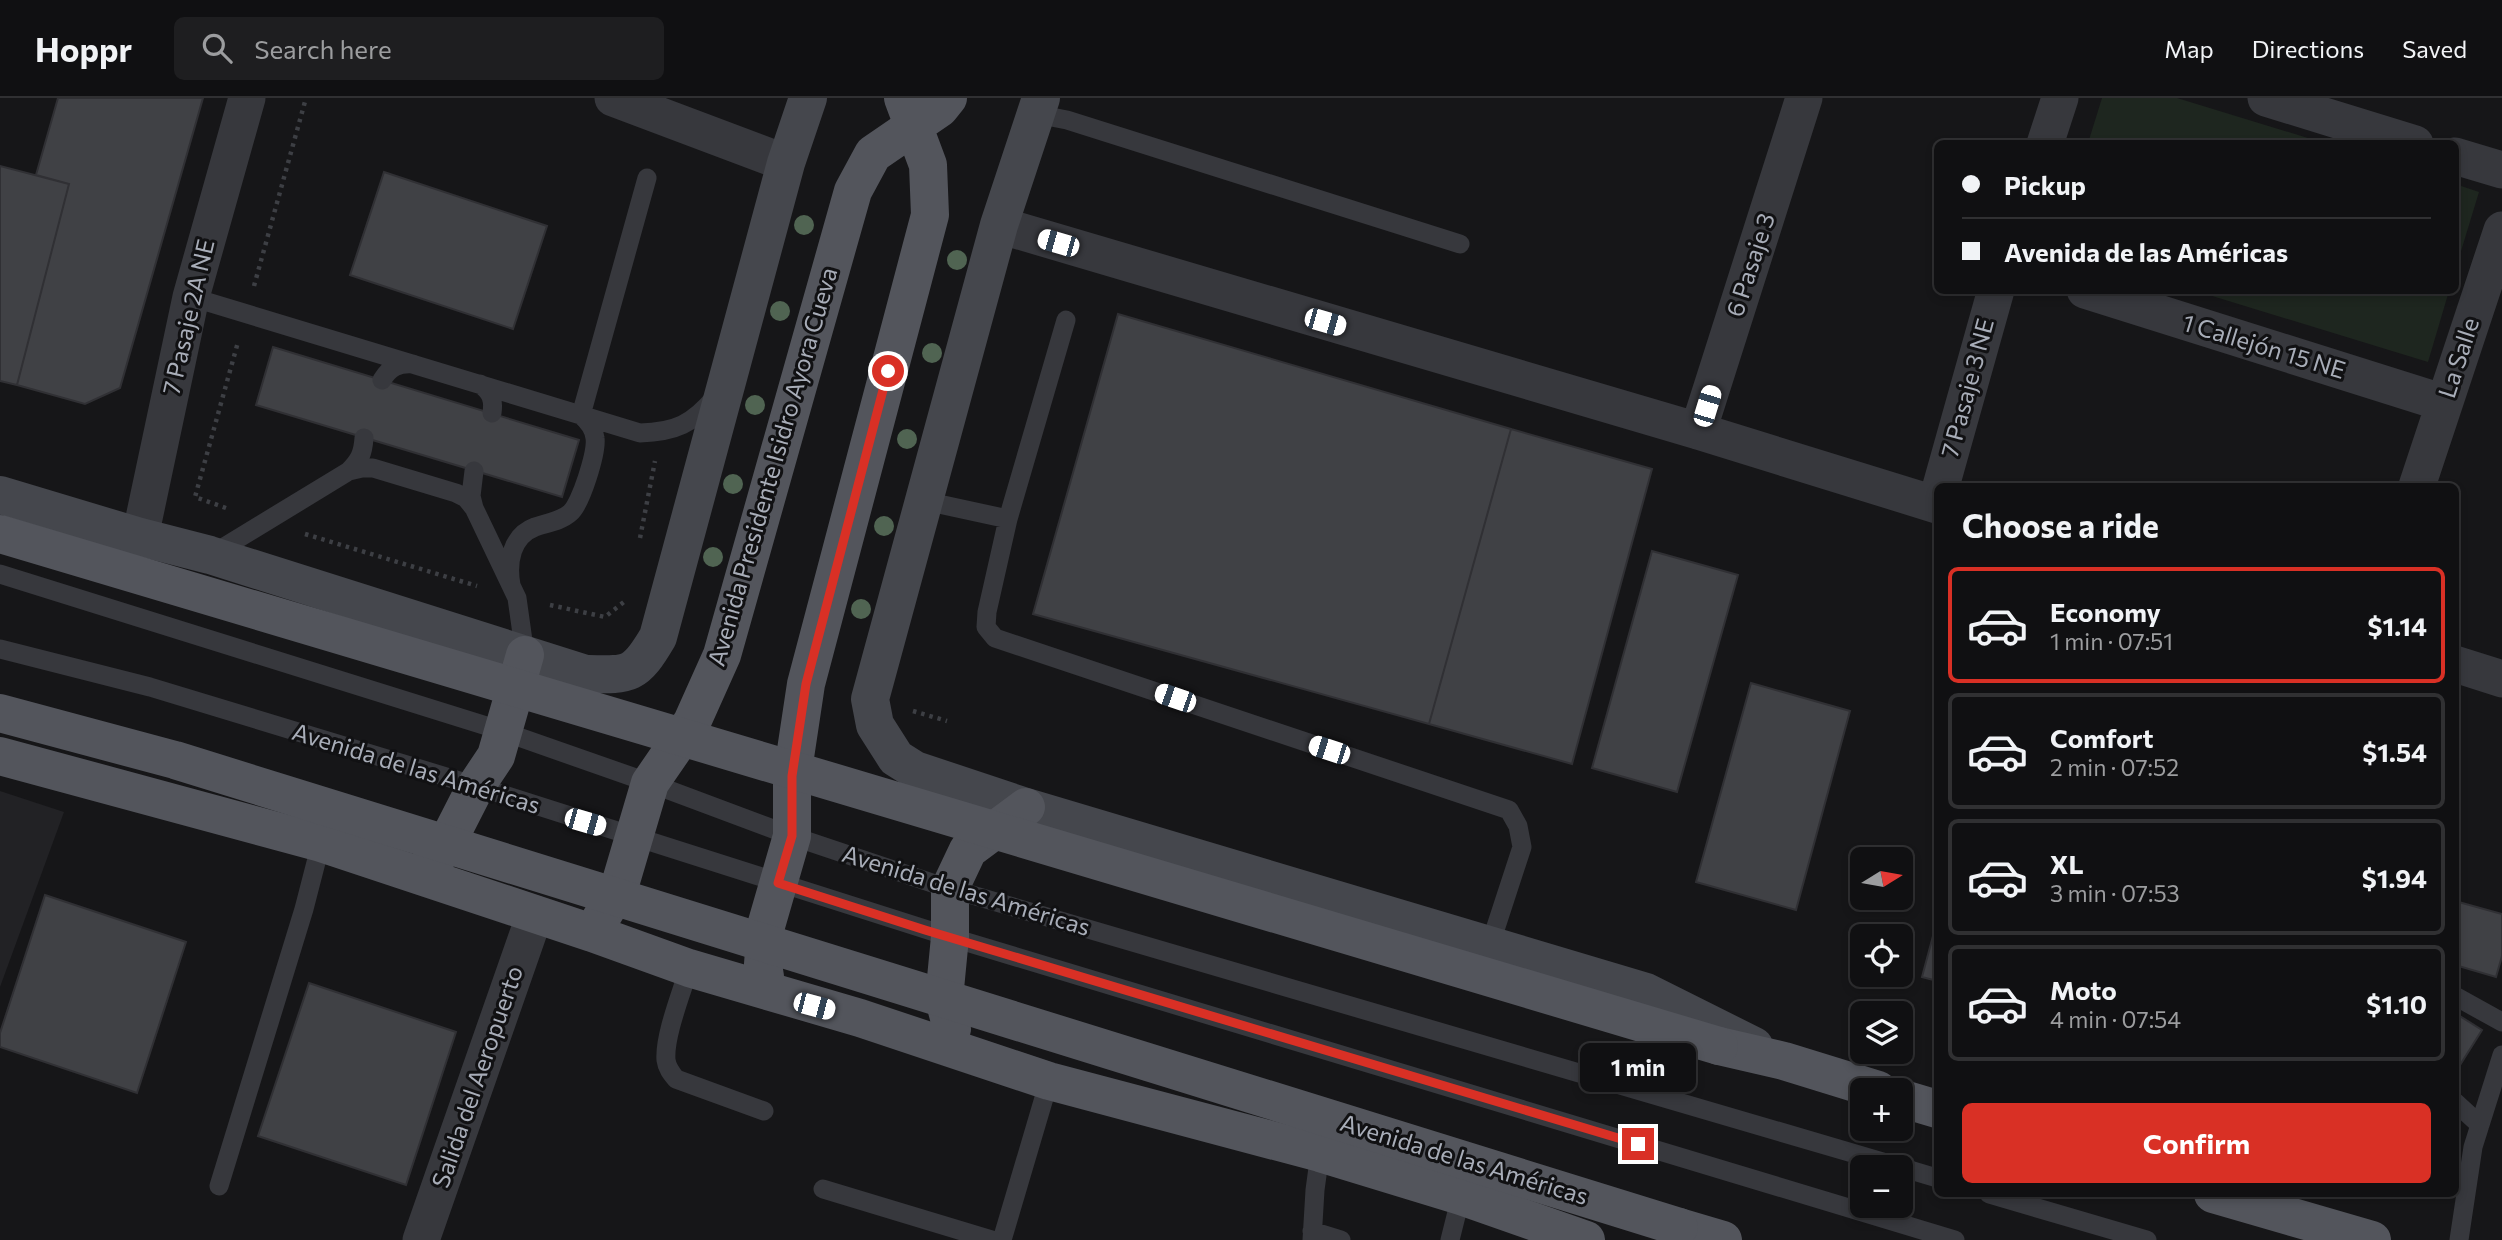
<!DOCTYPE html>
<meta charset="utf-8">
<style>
body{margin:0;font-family:Commissioner,sans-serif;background:#1e1e20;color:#f1f3f6;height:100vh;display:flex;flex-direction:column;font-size:26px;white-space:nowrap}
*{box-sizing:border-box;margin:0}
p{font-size:23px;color:#9c9d9f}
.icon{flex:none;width:38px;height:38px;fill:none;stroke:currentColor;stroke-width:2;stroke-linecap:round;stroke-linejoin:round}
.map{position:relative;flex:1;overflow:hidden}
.panel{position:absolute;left:1934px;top:385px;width:525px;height:714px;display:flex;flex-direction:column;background:#101012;border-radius:10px;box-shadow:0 4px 10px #0003,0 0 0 2px #303032}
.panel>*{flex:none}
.banner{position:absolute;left:1934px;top:42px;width:525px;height:154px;border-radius:10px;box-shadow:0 4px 10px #0003,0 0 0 2px #303032;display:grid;align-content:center;height:154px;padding:0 28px;background:#101012}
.needle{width:46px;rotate:79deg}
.fabs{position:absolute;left:1850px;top:749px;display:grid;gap:14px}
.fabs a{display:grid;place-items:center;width:63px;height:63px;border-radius:10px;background:#101012;box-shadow:0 4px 10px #0003,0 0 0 2px #303032;font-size:35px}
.end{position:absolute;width:32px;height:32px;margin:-16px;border:9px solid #d93025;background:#fff;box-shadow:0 0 0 4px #fff}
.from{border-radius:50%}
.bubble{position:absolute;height:49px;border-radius:10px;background:#101012;box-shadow:0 4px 10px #0003,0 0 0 2px #303032;font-size:23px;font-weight:700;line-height:49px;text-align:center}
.car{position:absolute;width:21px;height:42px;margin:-21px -10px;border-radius:9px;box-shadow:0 0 5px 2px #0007;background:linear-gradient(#fff 24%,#345 0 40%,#fff 0 76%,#345 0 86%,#fff 0)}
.banner b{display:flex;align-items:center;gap:24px;height:66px;font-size:26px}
.banner b+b{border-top:2px solid #303032}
.banner i{width:18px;height:18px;background:#f1f3f6}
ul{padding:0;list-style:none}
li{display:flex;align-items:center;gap:21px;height:116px;margin:0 14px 10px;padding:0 14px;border:4px solid #303032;border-radius:10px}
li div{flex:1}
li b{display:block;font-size:26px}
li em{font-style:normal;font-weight:700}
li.on{border-color:#d93025}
li>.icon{width:63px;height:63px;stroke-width:1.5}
h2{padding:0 28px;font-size:32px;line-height:84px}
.cta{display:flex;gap:14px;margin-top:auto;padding:14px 28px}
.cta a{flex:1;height:80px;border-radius:10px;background:#d93025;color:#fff;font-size:28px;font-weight:700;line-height:80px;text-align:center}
header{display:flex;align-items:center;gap:42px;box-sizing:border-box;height:98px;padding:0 35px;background:#101012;border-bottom:2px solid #303032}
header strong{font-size:33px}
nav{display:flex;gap:38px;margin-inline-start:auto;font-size:24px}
.search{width:490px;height:63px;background:#1e1e20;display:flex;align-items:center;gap:18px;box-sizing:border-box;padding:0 24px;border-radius:10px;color:#9c9d9f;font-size:26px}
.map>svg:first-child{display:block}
.built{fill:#222225}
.green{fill:#1e261f}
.building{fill:#404145;stroke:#303034;stroke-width:2}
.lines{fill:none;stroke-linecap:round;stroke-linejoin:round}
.path{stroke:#3d3f44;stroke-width:4.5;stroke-dasharray:3.5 5;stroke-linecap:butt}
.service{stroke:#37383d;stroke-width:19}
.minor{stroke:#37383d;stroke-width:37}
.secondary{stroke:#45474d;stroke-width:38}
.primary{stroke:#53555c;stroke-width:38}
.primary-bridge{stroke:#53555c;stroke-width:38}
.tree{fill:#506452}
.route{stroke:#d93025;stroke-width:9}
.labels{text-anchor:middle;stroke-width:6;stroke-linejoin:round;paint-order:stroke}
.street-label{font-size:24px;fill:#a8adb8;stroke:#111113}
</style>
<header>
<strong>Hoppr</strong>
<div class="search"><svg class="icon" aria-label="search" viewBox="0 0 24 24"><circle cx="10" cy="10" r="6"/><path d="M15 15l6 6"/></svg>Search here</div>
<nav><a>Map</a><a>Directions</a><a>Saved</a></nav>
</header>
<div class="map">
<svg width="2502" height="1142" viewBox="0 0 2502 1142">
<rect width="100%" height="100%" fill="#161618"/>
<path class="built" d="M0 693 64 714 0 889Z"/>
<path class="green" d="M2102 0H2177L2324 45H2088Z
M2455 86 2479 94 2455 173Z
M2196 193 2449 192V193L2428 264Z"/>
<path class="building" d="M58 0H203L120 290 85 306 17 287 69 86 36 77Z
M0 68 69 86 17 287 0 283Z
M384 74 547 128 513 231 350 177Z
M1118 216 1511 331 1429 626 1033 516Z
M273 249 579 342 562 399 256 307Z
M1511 331 1652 371 1572 666 1429 626Z
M1652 453 1738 477 1677 694 1592 670Z
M1751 585 1850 613 1796 812 1696 784Z
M45 797 186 844 137 995 0 949V935Z
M2455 803 2502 816V858L2496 879 2455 867Z
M1937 823V883L1922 879Z
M309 885 456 934 406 1087 258 1038Z
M2455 915 2482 932 2455 975Z"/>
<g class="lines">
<path class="path" d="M254 188 306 0
M226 410 195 399 238 244
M305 436 477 488
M640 440 655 363
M550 507 605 519 625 503
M913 613 947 623"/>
<path class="service" d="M1036 16 1067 22 1460 146
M191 199 640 335C675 334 693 326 715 299
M382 282C390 269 398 265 413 266
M480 286C491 294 494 301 492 315
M349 373C360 362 363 355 364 340
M474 373 471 398 474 410
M925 403 1008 421 987 514 986 529 995 540 1509 712 1518 728 1522 749 1490 847
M1008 421 1066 222
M211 457 349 373 362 370H373L456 395 466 400 474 410 517 500 525 557
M0 476 493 630 650 685 792 738 938 787 1900 1069
M511 487C507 465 511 438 535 429 547 425 561 423 570 415 581 406 597 354 595 340 594 330 588 323 581 317L647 80
M0 551 150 589 476 688 950 839 1955 1142
M689 870C682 894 664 938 666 962 667 970 671 975 676 981L764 1013
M2455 898 2502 924
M2455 1004 2480 1027
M1900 1069 1937 1080
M219 1088 304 811 321 745
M823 1091 992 1142
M1989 1096 2147 1142
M1312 1133 1341 1142
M1002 1142 1049 983
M1312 1142 1315 1092 1320 1055
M1450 1142 1461 1098
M2459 1142 2473 1049 2502 957"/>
<path class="minor" d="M613 0 786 65
M2266 0 2415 46
M2045 46 2060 0
M2455 58 2502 72
M999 127 1698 333 1937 407
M2085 192 2444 305
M1698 333 1804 0
M1941 388 1996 192
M2417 388 2502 132
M140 439 191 199 247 0
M2455 566 2502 581
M421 1142 535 816"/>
<path class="secondary" d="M1041 0 999 127 870 601 875 627 896 660 915 672 1026 709 1646 894 1754 948
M0 397 140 439 210 457 586 576C630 577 635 578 658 539L786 65 808 0"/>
<path class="primary" d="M0 658 321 745 592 835 689 870 860 920 1049 983 1320 1055 1461 1098 1586 1142
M425 771 435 762 448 743 476 688 496 658 525 557
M597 827 619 790 650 685 692 624 722 557 853 93 873 56 940 10 948 0
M765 879 763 866 766 828 792 738V679L806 586 930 117 928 67 903 0
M952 931 944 901 950 839V790L968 752 1026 709
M1719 948 1784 963 1878 992
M1900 1000 1937 1011
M2213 1096 2372 1142
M1679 1129 1723 1142"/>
<path class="primary-bridge" d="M0 436 1719 948
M0 615 175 662 1679 1129"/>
</g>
<g class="tree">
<circle cx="804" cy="127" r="10"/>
<circle cx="957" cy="162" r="10"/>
<circle cx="780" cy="213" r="10"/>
<circle cx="932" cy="255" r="10"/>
<circle cx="755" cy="307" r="10"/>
<circle cx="907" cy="341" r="10"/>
<circle cx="733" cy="386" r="10"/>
<circle cx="884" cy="428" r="10"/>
<circle cx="713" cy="459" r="10"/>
<circle cx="861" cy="511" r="10"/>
</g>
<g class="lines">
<path class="route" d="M888 273 806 586 792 678V738L778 785 925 832 1638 1046"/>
</g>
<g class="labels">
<g class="street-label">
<text transform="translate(1751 167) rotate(-72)" y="8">6 Pasaje 3</text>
<text transform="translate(189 219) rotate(-77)" y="8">7 Pasaje 2A NE</text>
<text transform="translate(2264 249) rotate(17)" y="8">1 Callejón 15 NE</text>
<text transform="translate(2459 260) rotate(-72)" y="8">La Salle</text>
<text transform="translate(1968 290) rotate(-75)" y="8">7 Pasaje 3 NE</text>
<text transform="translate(773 369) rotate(-74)" y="8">Avenida Presidente Isidro Ayora Cueva</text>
<text transform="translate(416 671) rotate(17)" y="8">Avenida de las Américas</text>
<text transform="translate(966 793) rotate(17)" y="8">Avenida de las Américas</text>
<text transform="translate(478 979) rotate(-71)" y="8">Salida del Aeropuerto</text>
<text transform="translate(1464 1062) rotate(17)" y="8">Avenida de las Américas</text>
</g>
</g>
</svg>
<div class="fabs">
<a><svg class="needle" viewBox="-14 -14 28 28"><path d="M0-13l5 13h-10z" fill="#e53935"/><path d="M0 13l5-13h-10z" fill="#9c9d9f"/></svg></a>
<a><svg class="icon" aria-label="locate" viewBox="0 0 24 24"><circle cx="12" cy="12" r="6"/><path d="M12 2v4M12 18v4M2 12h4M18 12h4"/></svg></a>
<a><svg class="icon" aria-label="layers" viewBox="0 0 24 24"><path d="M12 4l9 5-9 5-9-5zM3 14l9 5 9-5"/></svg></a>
<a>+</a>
<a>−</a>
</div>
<i class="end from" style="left:888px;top:273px"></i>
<i class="end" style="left:1638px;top:1046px"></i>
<div class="bubble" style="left:1580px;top:945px;width:116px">1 min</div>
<i class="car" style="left:1058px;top:145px;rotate:286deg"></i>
<i class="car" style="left:1325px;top:224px;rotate:106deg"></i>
<i class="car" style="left:1707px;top:308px;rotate:17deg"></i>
<i class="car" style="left:1175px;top:600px;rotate:289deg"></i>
<i class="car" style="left:1329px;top:652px;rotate:288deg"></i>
<i class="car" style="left:585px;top:724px;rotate:106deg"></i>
<i class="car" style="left:814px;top:908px;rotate:105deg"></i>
<div class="banner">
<b><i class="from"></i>Pickup</b>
<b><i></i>Avenida de las Américas</b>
</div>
<section class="panel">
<h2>Choose a ride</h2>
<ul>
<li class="on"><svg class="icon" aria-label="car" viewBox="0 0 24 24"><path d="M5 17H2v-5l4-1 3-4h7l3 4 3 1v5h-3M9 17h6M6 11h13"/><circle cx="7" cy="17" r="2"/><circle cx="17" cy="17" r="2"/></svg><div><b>Economy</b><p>1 min · 07:51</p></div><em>$1.14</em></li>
<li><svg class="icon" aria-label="car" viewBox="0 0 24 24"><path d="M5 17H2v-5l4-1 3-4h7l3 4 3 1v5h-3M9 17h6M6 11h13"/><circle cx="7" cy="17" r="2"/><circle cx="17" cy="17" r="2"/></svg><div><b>Comfort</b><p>2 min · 07:52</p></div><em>$1.54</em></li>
<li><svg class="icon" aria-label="car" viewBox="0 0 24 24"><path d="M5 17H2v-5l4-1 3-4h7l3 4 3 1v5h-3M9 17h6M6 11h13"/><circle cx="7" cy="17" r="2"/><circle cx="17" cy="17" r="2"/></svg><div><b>XL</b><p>3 min · 07:53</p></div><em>$1.94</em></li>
<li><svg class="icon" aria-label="car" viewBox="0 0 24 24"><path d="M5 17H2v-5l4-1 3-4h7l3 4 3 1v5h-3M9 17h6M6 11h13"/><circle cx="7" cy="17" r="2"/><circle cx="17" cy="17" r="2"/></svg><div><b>Moto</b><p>4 min · 07:54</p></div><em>$1.10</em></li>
</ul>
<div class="cta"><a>Confirm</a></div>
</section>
</div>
